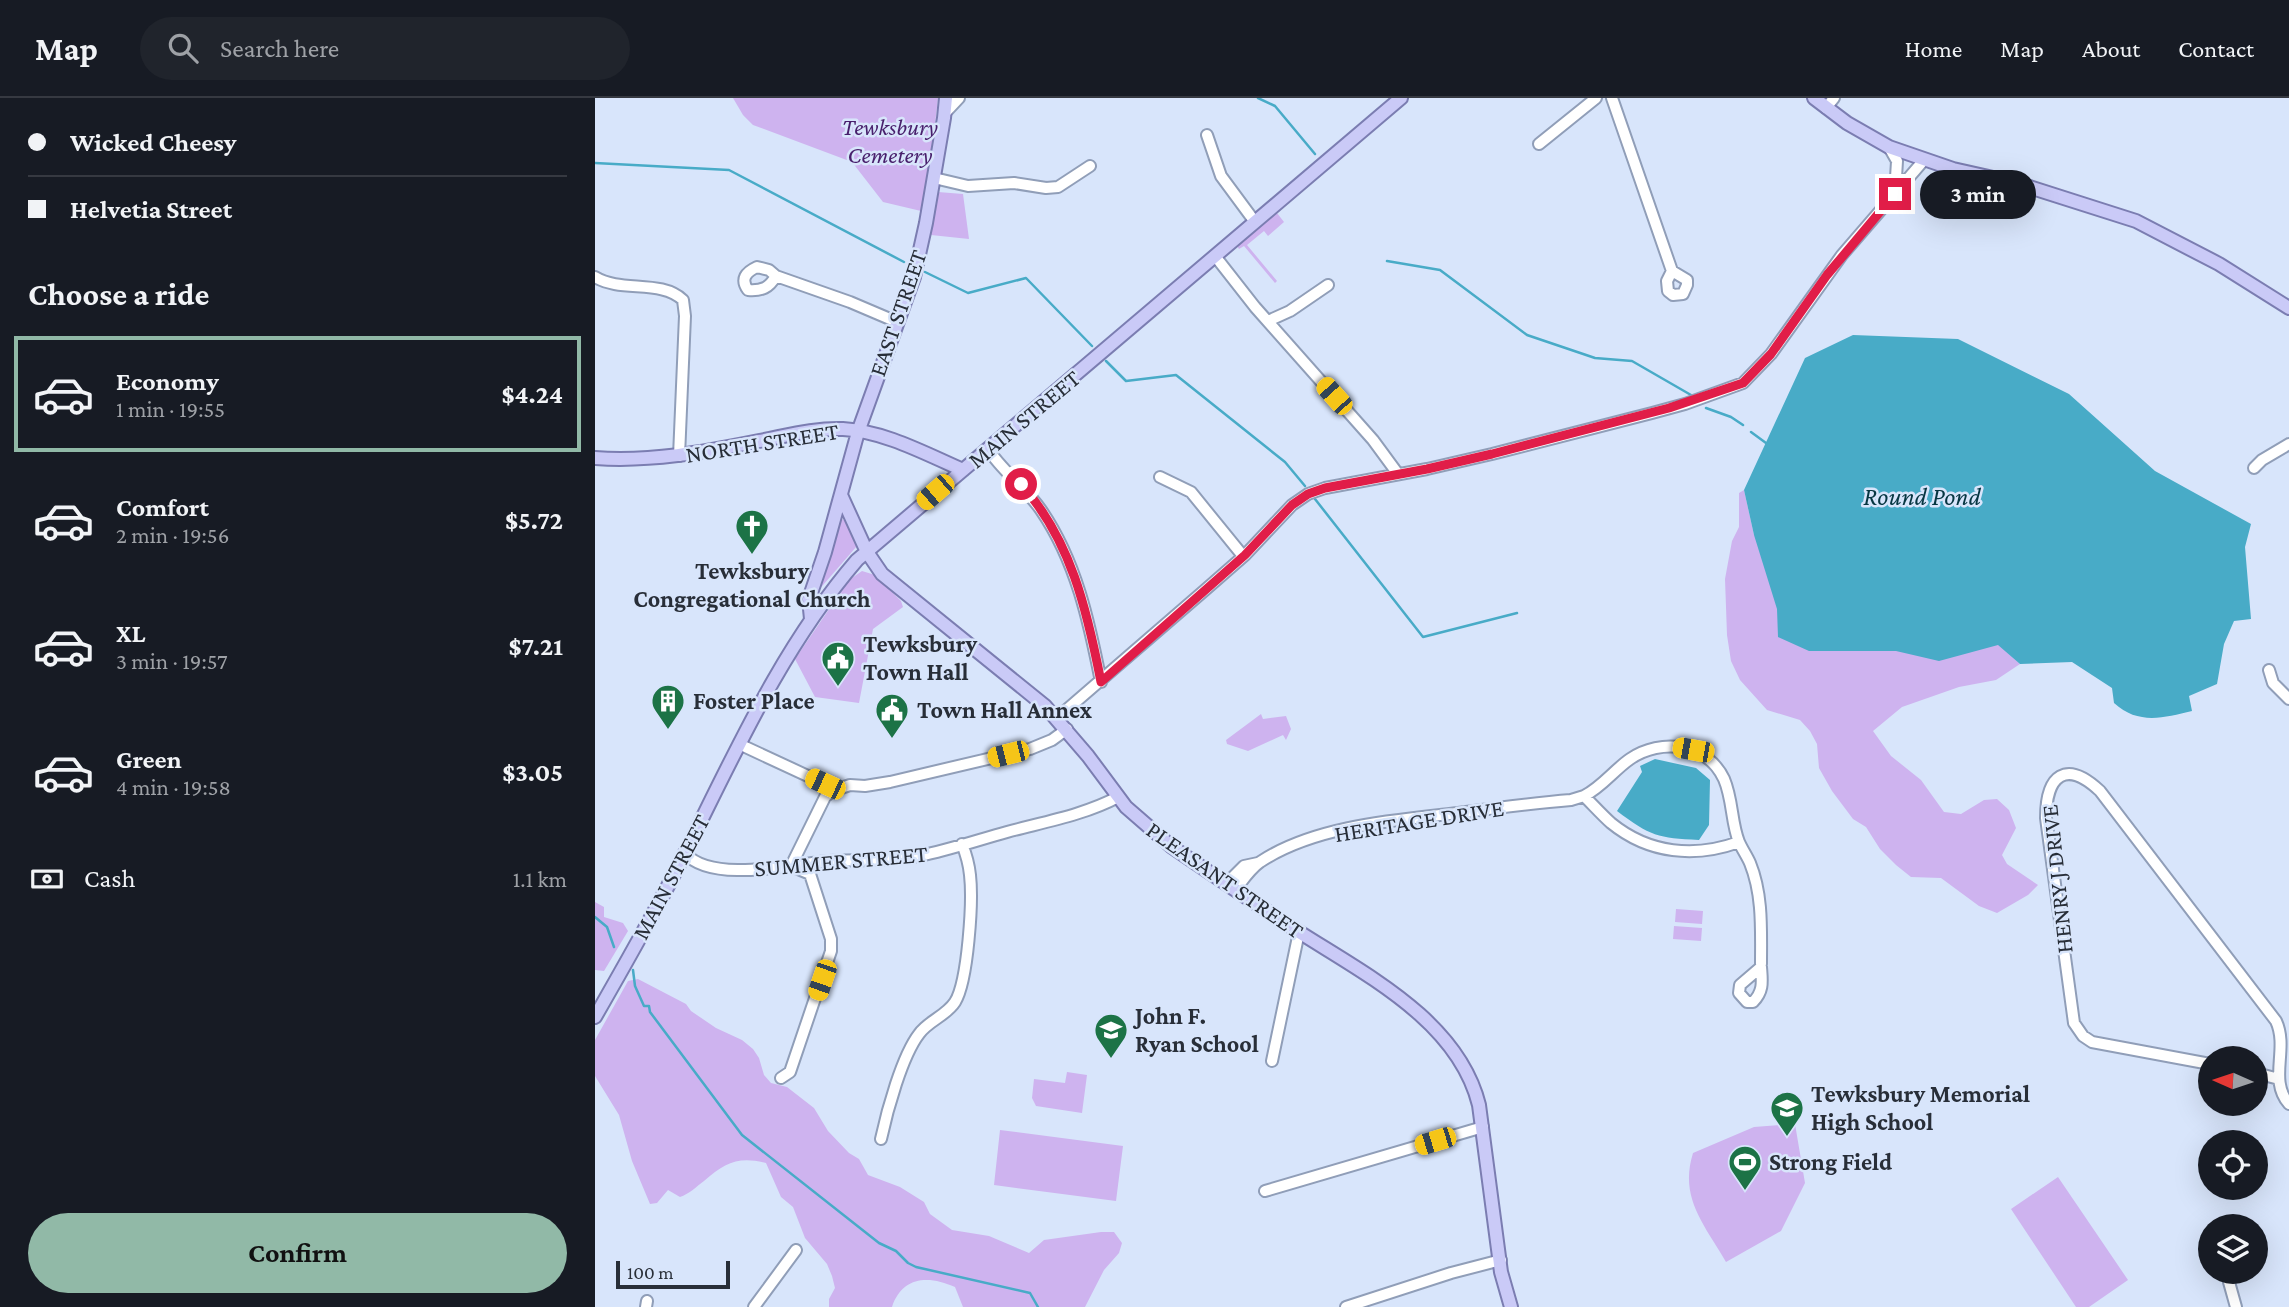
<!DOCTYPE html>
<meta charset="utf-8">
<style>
body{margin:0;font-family:"Crimson Pro",serif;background:#20242c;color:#f1f3f6;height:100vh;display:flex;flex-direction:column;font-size:26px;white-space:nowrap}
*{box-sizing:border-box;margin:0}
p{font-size:23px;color:#9ea1a6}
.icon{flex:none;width:38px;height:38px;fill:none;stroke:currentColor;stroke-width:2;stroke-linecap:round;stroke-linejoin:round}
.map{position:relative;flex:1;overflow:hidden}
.sheet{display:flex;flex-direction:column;background:#171b24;width:595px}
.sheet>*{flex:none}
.top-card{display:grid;align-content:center;height:154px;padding:0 28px;background:#171b24}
.needle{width:46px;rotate:273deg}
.fabs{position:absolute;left:1603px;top:948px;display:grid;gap:14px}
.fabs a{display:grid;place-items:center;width:70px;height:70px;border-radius:50%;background:#171b24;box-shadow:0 7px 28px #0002;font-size:35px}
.scale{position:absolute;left:21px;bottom:18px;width:114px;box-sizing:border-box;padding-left:7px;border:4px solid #282e38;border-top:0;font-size:19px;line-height:24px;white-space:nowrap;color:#282e38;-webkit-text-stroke:5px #d8e5fb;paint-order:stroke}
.end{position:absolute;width:32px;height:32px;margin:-16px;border:9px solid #e11d48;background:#fff;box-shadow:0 0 0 4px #fff}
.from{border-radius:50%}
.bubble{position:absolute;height:49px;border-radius:24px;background:#171b24;box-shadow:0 7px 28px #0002;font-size:23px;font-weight:700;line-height:49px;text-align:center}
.car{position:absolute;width:21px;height:42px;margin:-21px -10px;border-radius:9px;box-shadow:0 0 5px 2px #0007;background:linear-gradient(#f5c518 24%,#345 0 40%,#f5c518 0 76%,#345 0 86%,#f5c518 0)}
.top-card b{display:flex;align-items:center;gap:24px;height:66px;font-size:26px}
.top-card b+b{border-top:2px solid #363941}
.top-card i{width:18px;height:18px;background:#f1f3f6}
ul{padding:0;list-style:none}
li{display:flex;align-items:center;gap:21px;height:116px;margin:0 14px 10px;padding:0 14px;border:4px solid transparent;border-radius:0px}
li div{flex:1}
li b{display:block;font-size:26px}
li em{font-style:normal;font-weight:700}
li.selected{border-color:#91b9a7}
li>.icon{width:63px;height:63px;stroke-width:1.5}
h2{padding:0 28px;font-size:32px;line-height:84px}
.pay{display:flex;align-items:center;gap:18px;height:77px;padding:0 28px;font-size:26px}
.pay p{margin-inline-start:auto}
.cta{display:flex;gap:14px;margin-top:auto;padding:14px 28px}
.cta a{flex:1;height:80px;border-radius:42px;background:#91b9a7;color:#111;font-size:28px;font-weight:700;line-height:80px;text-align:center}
header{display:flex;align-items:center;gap:42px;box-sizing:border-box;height:98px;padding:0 35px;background:#171b24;border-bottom:2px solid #363941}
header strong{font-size:33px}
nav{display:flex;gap:38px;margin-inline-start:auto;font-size:24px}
.search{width:490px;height:63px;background:#20242c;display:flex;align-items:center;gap:18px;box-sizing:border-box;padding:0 24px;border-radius:38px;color:#9ea1a6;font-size:26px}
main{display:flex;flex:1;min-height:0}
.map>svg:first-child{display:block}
.green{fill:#ceb3ef}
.water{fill:#48abc7}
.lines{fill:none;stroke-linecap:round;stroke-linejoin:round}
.stream{stroke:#48abc7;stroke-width:2.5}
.minor-casing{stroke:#909eb8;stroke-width:14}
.major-casing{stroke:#7b7db1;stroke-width:16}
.minor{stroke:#fff;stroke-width:10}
.major{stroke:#cacaf7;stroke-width:12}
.route{stroke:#e11d48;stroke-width:9}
.labels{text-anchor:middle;stroke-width:5;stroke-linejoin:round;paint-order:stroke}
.park-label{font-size:24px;font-style:italic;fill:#481f6c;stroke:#d8e5fb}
.street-label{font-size:24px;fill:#282e38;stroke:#d8e5fb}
.poi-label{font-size:24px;font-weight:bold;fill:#282e38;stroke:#d8e5fb;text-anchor:start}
.water-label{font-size:26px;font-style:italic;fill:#063642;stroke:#d8e5fb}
</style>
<header>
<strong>Map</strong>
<div class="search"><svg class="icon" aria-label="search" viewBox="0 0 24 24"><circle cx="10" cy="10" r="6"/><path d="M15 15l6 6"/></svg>Search here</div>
<nav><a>Home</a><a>Map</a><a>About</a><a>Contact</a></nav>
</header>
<main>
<section class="sheet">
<div class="top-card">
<b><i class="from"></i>Wicked Cheesy</b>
<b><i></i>Helvetia Street</b>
</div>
<h2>Choose a ride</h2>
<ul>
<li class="selected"><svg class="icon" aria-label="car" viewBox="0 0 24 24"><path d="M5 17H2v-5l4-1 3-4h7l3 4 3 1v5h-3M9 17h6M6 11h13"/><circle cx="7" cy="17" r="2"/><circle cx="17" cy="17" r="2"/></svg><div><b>Economy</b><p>1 min · 19:55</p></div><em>$4.24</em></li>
<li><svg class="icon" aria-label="car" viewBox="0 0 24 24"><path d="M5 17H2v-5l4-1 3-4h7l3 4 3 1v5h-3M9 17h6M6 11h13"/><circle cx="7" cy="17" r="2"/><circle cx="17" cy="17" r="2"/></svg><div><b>Comfort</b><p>2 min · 19:56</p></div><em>$5.72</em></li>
<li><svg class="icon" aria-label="car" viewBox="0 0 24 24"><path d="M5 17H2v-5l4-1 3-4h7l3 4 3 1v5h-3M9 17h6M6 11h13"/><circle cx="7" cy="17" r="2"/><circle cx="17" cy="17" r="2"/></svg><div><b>XL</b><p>3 min · 19:57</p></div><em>$7.21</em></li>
<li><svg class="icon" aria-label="car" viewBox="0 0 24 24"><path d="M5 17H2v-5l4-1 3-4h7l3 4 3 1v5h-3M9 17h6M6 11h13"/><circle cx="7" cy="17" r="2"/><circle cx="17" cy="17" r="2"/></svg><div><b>Green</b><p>4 min · 19:58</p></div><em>$3.05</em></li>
</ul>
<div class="pay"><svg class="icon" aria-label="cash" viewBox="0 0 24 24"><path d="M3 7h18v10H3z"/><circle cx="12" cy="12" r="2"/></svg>Cash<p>1.1 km</p></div>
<div class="cta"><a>Confirm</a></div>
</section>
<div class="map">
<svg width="1694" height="1209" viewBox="0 0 1694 1209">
<rect width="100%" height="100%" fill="#d8e5fb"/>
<path class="green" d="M138 0H343L338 44 326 113 288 104 257 64 158 27 148 17Z
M343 94 368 96 374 141 336 137Z
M682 115 689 124 673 138 669 133 652 147 682 183 680 185 649 148 644 151 642 148Z
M1149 392 1159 437 1403 546 1425 566 1401 582 1364 589 1307 609 1278 633 1296 658 1326 682 1349 714 1366 716 1389 702 1402 701 1414 712 1421 730 1407 757 1412 766 1443 787 1433 797 1402 815 1384 808 1346 780 1316 779 1301 767 1285 751 1271 729 1258 721 1237 693 1224 670 1222 646 1215 633 1205 622 1172 612 1145 582 1136 563 1132 537 1130 481 1137 443 1144 429V395Z
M246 421 252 423 262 448 222 494Z
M267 473 280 477 306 503 308 509 278 531 264 605 220 599 200 561 254 482Z
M666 616 668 621 691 618 696 631 691 642 688 637 653 653 632 646 631 642Z
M0 804 9 809V819L28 825 33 833 9 873 0 872Z
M1081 811 1108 813 1107 826 1080 824Z
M1079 828 1107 830 1106 843 1078 841Z
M43 881 91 906 96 913 121 930 147 942 158 951 164 960 169 977 176 985 192 989 219 1010 233 1033 254 1055 264 1061 273 1077 305 1089 329 1104 335 1116 357 1132 394 1138 434 1155 449 1142 506 1134H519L527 1145 524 1155 509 1172 490 1209H368L360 1189C334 1177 307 1178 297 1209H234V1201L240 1190 237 1178 232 1166 210 1140 198 1109 186 1099 171 1065C143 1058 130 1065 109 1083 101 1089 94 1096 85 1099L73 1092 62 1105 55 1106 37 1063 24 1017 0 978V942L33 883Z
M472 974 492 977 487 1015 441 1008 437 1000 439 981 470 985Z
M1200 1026 1210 1085 1186 1133 1131 1164C1109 1126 1084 1100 1098 1055L1159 1029Z
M405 1032 528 1048 521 1103 399 1087Z
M1463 1079 1533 1182 1494 1209H1481L1416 1111Z"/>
<path class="water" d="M1258 237 1363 241 1474 296 1560 373 1656 426 1650 449 1656 521 1639 523 1629 546 1622 586 1594 598 1597 613C1568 620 1543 627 1519 605L1517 590 1477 564 1425 566 1403 547 1344 563 1301 553H1214L1183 539 1182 511 1159 437 1149 392 1210 260Z
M1060 661 1101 670 1115 682 1114 727 1104 742C1063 740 1055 738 1022 713L1047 674 1045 668Z"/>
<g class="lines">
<path class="stream" d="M663 0 680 8 720 56
M0 65 134 72 309 164
M792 163 845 172 932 237 1000 260 1037 263 1096 297
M330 174 373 195 431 180 497 248
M511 263 531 283 581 277 690 364 710 388
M1111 310 1136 319 1148 327
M1156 334 1171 345
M720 401 828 539 922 515
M0 819 12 829 19 849
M38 872 40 888 49 908H54L55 914 147 1037 284 1145 301 1153 313 1165 321 1169 435 1195 443 1209"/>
<defs>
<path id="minor" d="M1017 0 1077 173 1072 183 1073 193 1078 197 1088 196 1092 187V182L1077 173
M1231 10 1239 0
M349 16 364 0
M612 37 626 78 660 124
M944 46 1001 0
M1294 49 1302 63 1300 96
M339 80 373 88 419 85 451 90 463 89 495 68
M620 158 660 209 778 342 803 376
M181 178C174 190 167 193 153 192 145 181 151 174 162 169L174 172 181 178 255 204 302 224
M0 179C26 195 66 181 88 202L90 218 84 358
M673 223 695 213 733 187
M393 351C407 373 431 390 446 412 481 463 494 523 506 584
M1659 370 1667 362 1694 346
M565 379 596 394 648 458
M1674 572 1678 585 1694 601
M462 620 610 492 650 457 697 407 713 396 730 390 832 371 897 356 1057 315 1090 306 1148 285 1176 256 1247 157 1329 62
M144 646 230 686 237 693 255 687 270 688 295 684 435 651 457 642 472 631
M1144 744C1147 751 1152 758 1155 765 1168 797 1166 832 1166 866
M90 755C116 786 199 766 234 763 264 761 294 764 324 758 354 752 383 742 412 734 449 724 489 717 523 699
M631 786 649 768 663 765
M640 792C648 782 655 771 665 764 719 728 800 722 863 715 900 710 938 705 976 702L989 698C998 707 1007 717 1016 725 1054 756 1100 760 1144 744 1136 724 1138 702 1129 681 1112 645 1066 640 1035 661 1019 672 1007 689 989 698
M1166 869C1167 883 1169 893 1158 904H1152L1144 895 1145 887Z
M677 963 704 834
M1615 966 1497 944 1488 938 1479 925 1451 720C1451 677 1471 661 1505 693L1681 923C1694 951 1673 982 1694 1006
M1661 975 1684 981
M186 980 195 974 236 853V841L215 776 196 768 230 699 237 693
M286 1041C292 1013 307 958 324 936 333 923 351 918 360 904 373 883 378 803 375 777 374 767 371 756 367 746
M670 1093 888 1029
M1634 1184 1641 1209
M51 1209 52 1203
M159 1209 201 1152
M751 1209 856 1175 906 1162"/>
<path id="major" d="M1219 0 1252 25 1294 49 1358 71 1425 86 1541 123 1624 166 1694 210
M0 360C56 364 109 354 164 343 191 338 219 330 248 331 289 333 331 356 368 372
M246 397 272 454 287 476 450 608 493 658 531 709 577 749C618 777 659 805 701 832 769 876 863 922 884 1007L906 1174 916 1209
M216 521 214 501 230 454 263 334 319 179 331 125 349 20 351 0
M0 919C31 865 62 811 90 755 141 653 187 549 262 462L806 0"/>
</defs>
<use href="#minor" class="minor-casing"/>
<use href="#major" class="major-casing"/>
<use href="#minor" class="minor"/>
<use href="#major" class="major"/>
</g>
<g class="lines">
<path class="route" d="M426 386C476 442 492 512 506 584L650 457 697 407 713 396 730 390 832 371 897 356 1074 310 1148 285 1176 256 1232 177 1300 96"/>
</g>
<defs>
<symbol id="church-pin" viewBox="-11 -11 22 30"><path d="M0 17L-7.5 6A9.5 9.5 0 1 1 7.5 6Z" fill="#1c7346" stroke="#d8e5fb"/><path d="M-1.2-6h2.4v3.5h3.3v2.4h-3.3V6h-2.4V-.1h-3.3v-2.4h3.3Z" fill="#fff"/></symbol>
<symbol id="civic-pin" viewBox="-11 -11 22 30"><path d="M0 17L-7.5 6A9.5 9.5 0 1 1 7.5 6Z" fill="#1c7346" stroke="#d8e5fb"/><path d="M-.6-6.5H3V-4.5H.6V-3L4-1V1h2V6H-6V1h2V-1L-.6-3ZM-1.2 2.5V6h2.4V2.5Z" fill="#fff"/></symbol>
<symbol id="building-pin" viewBox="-11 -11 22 30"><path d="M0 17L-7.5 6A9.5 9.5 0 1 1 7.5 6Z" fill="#1c7346" stroke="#d8e5fb"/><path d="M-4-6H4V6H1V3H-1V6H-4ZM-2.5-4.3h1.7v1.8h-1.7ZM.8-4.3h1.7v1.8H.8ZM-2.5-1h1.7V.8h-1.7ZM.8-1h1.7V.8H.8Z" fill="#fff"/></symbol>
<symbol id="school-pin" viewBox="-11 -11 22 30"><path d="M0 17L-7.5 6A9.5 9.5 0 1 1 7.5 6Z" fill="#1c7346" stroke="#d8e5fb"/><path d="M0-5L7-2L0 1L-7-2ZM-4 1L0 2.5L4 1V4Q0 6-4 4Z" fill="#fff"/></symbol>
<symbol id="stadium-pin" viewBox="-11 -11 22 30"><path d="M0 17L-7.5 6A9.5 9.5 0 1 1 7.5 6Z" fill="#1c7346" stroke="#d8e5fb"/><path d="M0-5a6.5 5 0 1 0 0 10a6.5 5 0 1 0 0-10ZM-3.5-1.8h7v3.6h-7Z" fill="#fff"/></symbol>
</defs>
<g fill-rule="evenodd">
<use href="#church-pin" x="138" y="409" width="38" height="52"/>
<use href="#civic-pin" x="224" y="541" width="38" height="52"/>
<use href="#building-pin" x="54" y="584" width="38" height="52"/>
<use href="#civic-pin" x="278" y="593" width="38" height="52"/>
<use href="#school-pin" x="497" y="913" width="38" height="52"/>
<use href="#school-pin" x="1173" y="991" width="38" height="52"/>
<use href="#stadium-pin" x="1131" y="1045" width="38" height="52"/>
</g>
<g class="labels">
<g class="park-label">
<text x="295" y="37">Tewksbury<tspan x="295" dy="28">Cemetery</tspan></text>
</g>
<g class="street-label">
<text transform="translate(303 215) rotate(-71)" y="8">EAST STREET</text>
<text transform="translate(429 321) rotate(-40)" y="8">MAIN STREET</text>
<text transform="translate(167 345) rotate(-9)" y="8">NORTH STREET</text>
<text transform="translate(824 723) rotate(-9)" y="8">HERITAGE DRIVE</text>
<text transform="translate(246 763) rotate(-5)" y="8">SUMMER STREET</text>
<text transform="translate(76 779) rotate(-62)" y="8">MAIN STREET</text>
<text transform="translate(1462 781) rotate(-96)" y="8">HENRY J DRIVE</text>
<text transform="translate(630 782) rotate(35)" y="8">PLEASANT STREET</text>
</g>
<g class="poi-label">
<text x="157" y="481" text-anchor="middle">Tewksbury<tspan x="157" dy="28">Congregational Church</tspan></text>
<text x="268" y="554">Tewksbury<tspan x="268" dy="28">Town Hall</tspan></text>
<text x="98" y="611">Foster Place</text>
<text x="322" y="620">Town Hall Annex</text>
<text x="540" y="926">John F.<tspan x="540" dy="28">Ryan School</tspan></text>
<text x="1216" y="1004">Tewksbury Memorial<tspan x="1216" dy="28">High School</tspan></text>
<text x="1174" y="1072">Strong Field</text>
</g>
<g class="water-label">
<text x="1327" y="407">Round Pond</text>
</g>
</g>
</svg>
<div class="fabs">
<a><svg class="needle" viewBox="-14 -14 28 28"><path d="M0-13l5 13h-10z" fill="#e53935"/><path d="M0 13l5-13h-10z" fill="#9ea1a6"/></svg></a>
<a><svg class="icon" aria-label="locate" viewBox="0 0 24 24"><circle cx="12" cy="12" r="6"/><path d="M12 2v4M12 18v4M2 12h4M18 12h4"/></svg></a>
<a><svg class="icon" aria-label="layers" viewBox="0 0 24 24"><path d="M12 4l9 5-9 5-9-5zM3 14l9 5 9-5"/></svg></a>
</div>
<div class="scale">100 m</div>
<i class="end from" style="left:426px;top:386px"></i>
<i class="end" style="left:1300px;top:96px"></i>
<div class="bubble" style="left:1325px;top:72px;width:116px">3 min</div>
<i class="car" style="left:739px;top:298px;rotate:318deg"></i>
<i class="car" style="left:340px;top:394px;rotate:229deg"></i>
<i class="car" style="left:1098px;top:652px;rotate:280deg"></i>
<i class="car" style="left:413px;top:656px;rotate:256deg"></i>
<i class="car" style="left:230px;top:686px;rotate:295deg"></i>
<i class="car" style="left:227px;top:882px;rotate:199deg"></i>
<i class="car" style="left:840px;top:1043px;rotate:253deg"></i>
</div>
</main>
